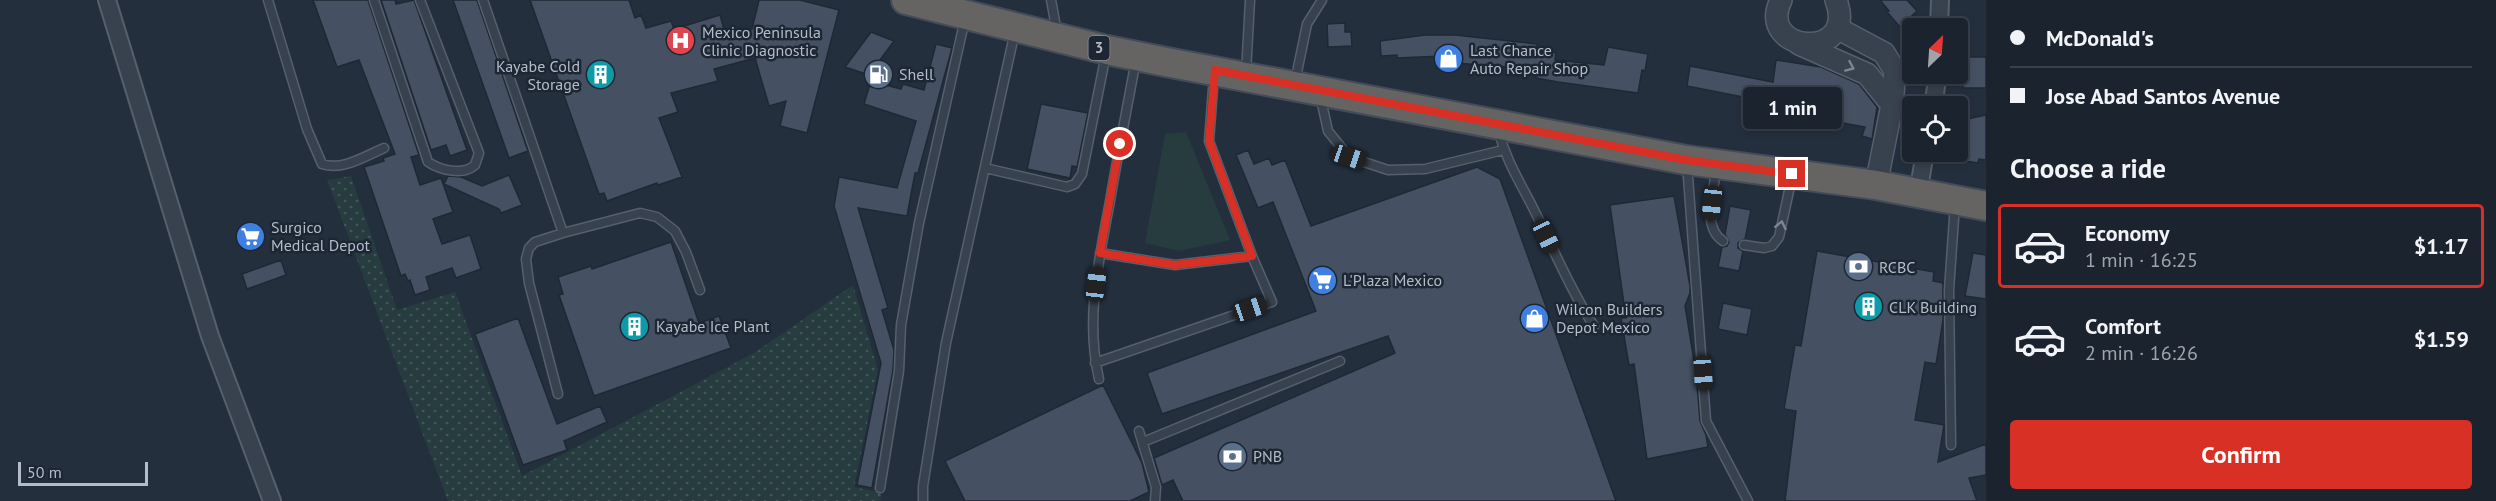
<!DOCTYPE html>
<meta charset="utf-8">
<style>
body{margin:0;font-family:"PT Sans",sans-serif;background:#242b36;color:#f1f3f6;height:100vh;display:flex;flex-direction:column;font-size:22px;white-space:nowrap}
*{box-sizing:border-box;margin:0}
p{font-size:20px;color:#a0a4aa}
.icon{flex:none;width:33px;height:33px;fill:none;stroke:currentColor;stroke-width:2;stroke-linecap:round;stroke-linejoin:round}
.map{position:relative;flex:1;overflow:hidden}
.panel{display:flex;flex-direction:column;background:#1b232e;width:510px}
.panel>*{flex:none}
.top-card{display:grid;align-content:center;height:132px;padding:0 24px;background:#1b232e}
.needle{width:39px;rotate:25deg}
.fabs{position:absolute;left:1902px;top:18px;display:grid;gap:12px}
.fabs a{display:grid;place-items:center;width:66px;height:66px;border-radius:6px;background:#1b232e;box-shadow:0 3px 9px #0003,0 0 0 2px #39404a;font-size:30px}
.scale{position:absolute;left:18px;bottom:15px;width:130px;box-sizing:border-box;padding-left:6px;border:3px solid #b4bcc9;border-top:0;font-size:16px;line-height:21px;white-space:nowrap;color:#b4bcc9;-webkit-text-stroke:4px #1d2633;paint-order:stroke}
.end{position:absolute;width:27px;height:27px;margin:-14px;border:8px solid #d93025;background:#fff;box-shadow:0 0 0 3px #fff}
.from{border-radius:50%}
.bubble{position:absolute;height:42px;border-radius:6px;background:#1b232e;box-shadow:0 3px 9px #0003,0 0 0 2px #39404a;font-size:20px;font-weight:700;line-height:42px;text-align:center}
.car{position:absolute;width:18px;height:36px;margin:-18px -9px;border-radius:8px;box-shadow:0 0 4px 2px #0007;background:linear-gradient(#222 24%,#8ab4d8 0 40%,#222 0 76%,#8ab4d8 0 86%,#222 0)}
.top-card b{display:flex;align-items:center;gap:21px;height:57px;font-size:22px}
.top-card b+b{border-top:2px solid #39404a}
.top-card i{width:15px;height:15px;background:#f1f3f6}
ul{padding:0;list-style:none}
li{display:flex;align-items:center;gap:18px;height:84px;margin:0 12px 9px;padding:0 12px;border:3px solid transparent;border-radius:6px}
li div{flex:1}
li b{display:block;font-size:22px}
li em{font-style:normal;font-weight:700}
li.current{border-color:#d93025}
li>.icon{width:54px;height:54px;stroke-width:1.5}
h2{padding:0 24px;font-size:27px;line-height:72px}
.button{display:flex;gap:12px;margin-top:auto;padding:12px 24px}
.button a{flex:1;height:69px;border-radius:6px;background:#d93025;color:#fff;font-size:24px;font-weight:700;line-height:69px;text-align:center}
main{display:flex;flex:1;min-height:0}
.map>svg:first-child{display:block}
.grass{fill:url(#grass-dots)}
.green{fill:#263c3f}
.building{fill:#455162;stroke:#1f2835;stroke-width:1.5}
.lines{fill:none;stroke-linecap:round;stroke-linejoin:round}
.service-casing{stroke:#565f6c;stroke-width:11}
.minor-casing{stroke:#565f6c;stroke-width:20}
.tertiary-casing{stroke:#565f6c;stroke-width:24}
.trunk-casing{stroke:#434c59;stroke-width:32}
.service{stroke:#38414e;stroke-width:8}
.minor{stroke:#38414e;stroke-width:16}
.tertiary{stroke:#38414e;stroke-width:21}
.trunk{stroke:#656462;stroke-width:28}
.oneway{stroke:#7c8592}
.route{stroke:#d93025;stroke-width:8}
.labels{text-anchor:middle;stroke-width:5;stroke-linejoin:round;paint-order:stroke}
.shield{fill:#1d2633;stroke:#878f9c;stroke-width:1.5}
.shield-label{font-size:15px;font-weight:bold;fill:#b4bcc9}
.poi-label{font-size:16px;fill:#b4bcc9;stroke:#1d2633;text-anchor:start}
</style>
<main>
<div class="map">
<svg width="1986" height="501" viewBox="0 0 1986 501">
<defs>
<pattern id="grass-dots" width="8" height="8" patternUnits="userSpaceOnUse" patternTransform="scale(1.5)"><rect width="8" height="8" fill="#263c3f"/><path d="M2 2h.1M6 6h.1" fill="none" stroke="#435659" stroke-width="1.8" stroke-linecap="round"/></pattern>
</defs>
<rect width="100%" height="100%" fill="#242f3e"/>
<path class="grass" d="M351 176 397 310 455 292 522 476 754 353 853 285 878 370 854 487 882 493 880 501H448L327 180Z"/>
<path class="green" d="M1186 132 1230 240 1179 251 1145 243 1165 134Z"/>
<path class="building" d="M313 0H368L419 155 411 157 420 185 441 178 453 212 433 219 442 244 470 235 481 269 456 278 452 268 426 277 430 290 415 295 410 280 408 281 405 274 401 276 364 167 384 161 383 158 395 154 359 60 337 67Z
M381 0H395L396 4 414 0 467 150 450 156 446 145 431 150Z
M453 0H477L528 151 509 158Z
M530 0H629L635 18 641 15 646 28 671 21 674 29 720 15 726 36 752 29 759 0H800L839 10 807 133 780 126 786 101 769 106 755 58 714 69 718 81 671 93 678 112 659 118 682 177 658 185 657 183 607 201 604 193 599 194Z
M1880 0H1907L1917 11 1900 27 1887 12 1889 11Z
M1345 23V32H1351L1352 46 1328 47 1327 24Z
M871 32 894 41 869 75 845 67Z
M1425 35H1455L1537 44V50L1556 53 1555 60 1604 65 1608 47 1648 54 1645 71 1642 70 1638 93 1558 82 1536 78V75L1506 71 1507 67 1443 62V56L1397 58V55L1381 56 1380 41Z
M936 44 952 48 918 173H915L907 216 858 208 888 308 882 310 894 350 893 370 872 488 857 485 881 363 834 206 839 177 897 188 916 121 864 104 871 81 901 89 903 84 924 90Z
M1963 57H1986V88H1963Z
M1776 60 1821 67 1859 84 1877 107 1872 139 1862 136 1865 127 1794 114 1796 102 1754 97 1753 99 1687 86 1690 66 1773 82Z
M1041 104 1088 113 1077 167 1072 166 1070 178 1027 169Z
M1986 115V160L1979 159 1978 163 1958 160V121Z
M1248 150 1254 164 1269 158 1272 165 1285 160 1311 226 1477 167 1500 179 1616 501H1183L1173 480 1162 485 1154 458 1395 353 1388 336 1162 414 1147 373 1316 311 1273 202 1258 208 1236 155Z
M509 175 522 205 501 213 499 209 444 184 448 176 461 177 482 186Z
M1674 196 1690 286V293L1685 306 1696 373 1700 421 1706 435 1708 447 1647 459 1634 364 1629 365 1621 318H1626L1610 205Z
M1730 206 1751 210 1745 239 1738 243V248L1743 251 1739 271 1718 267 1722 247 1727 246 1729 242 1725 234Z
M671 242 699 323 719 316 731 348 594 396 559 295 563 294 558 277 591 266 592 269Z
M1817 251 1934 272 1933 281 1943 283V320L1936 364 1925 362 1915 420 1944 425 1938 462 1986 444V475L1969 478 1977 501H1785L1796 411 1784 409 1795 345 1801 346Z
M1973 253 1986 255V299L1965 296Z
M281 260 286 275 247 289 242 274Z
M1723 303 1752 309 1747 335 1718 329Z
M518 318 557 424 600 406 607 422 564 441 567 450 523 465 475 334Z
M1103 385 1142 463 1149 492 1130 501H965L945 461Z"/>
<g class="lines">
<defs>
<path id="service" d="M268 0 307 129 322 164C343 171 365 156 384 148
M374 0 428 162C440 170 463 176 475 165L479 153 420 0
M483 0 563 233
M1051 0 1057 32
M1246 73 1250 0
M1295 82 1307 24 1322 0
M1320 95 1328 131 1349 157 1388 170 1425 169 1503 150
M1498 129C1507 165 1523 186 1538 218 1556 255 1572 292 1594 326
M1687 163 1706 421 1748 501
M1717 167C1714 189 1701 227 1723 241
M985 168 1067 187 1075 184 1082 174 1106 54
M1744 245 1764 248 1772 246 1779 237 1792 177
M1100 253 1175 265 1252 256
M1095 363 1272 302 1252 256 1209 141 1214 76
M1099 379C1085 319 1099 260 1110 201 1118 154 1127 107 1136 60
M558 394 529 283 526 259 529 248 535 242 563 233 640 213 657 217 675 231 686 252 700 290
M1139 431 1156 487 1155 501
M1143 442 1340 361
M1951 445 1949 290 1955 204
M880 488 899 371 901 325 919 223 965 19
M923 501V486L946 343 1015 31"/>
<path id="minor" d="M107 0 210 336 272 501
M1939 28 1940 0
M1933 106 1938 74
M1918 194 1925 152"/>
<path id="tertiary" d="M1781 0C1755 54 1859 62 1836 0
M1837 28 1884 53 1895 71 1892 105 1876 185
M1799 44 1867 74 1892 105"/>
<path id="trunk" d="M906 0 1107 50 1166 62 1686 160 1876 185 1986 206"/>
</defs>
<use href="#service" class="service-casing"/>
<use href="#minor" class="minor-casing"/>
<use href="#tertiary" class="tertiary-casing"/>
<use href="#trunk" class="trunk-casing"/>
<use href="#service" class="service"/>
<use href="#minor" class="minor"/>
<use href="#tertiary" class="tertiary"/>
<use href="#trunk" class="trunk"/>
</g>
<defs><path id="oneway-chevron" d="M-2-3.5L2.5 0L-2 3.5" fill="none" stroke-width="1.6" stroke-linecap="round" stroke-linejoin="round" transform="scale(1.5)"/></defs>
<g class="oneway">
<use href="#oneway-chevron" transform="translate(1850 67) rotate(24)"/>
<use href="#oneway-chevron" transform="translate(1781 225) rotate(-78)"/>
</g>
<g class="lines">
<path class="route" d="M1120 144 1100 253 1175 265 1252 256 1209 141 1215 70 1686 160 1792 174"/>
</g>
<defs>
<symbol id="hospital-disc" viewBox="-11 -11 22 22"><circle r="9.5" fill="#e0444e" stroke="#1d2633"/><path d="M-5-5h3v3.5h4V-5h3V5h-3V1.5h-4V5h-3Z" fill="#fff"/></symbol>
<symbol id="shop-disc" viewBox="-11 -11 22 22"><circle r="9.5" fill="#3f7fe0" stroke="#1d2633"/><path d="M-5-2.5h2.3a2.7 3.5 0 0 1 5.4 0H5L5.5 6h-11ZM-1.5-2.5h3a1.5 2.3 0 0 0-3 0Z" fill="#fff"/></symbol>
<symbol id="fuel-disc" viewBox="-11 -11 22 22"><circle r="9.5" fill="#5c6f8a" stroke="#1d2633"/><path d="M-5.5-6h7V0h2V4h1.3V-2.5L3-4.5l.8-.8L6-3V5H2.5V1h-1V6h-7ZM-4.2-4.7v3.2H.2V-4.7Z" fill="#fff"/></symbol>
<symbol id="building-disc" viewBox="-11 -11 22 22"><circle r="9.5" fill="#0f9aa8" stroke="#1d2633"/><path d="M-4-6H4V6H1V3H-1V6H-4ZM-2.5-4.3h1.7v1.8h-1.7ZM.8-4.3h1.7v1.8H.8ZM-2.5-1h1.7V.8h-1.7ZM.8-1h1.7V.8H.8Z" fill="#fff"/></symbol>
<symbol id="supermarket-disc" viewBox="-11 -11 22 22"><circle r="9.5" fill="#3f7fe0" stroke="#1d2633"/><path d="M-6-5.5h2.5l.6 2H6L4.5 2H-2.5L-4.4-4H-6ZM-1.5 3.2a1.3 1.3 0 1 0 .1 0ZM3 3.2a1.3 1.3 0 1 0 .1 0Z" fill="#fff"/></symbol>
<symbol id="bank-disc" viewBox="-11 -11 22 22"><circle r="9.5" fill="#5c6f8a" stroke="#1d2633"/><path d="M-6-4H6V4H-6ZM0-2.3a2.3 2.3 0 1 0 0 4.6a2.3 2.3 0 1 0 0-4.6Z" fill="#fff"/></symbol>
</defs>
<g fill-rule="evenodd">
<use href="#hospital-disc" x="664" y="24" width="33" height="33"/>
<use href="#shop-disc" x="1432" y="42" width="33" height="33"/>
<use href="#fuel-disc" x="862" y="58" width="33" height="33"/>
<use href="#building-disc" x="584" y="58" width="33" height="33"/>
<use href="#supermarket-disc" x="234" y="220" width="33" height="33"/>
<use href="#bank-disc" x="1842" y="250" width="33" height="33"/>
<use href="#supermarket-disc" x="1306" y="264" width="33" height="33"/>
<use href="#building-disc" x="1852" y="290" width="33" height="33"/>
<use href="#shop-disc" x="1518" y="302" width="33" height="33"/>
<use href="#building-disc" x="618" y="310" width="33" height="33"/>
<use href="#bank-disc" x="1216" y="440" width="33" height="33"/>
</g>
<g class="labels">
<rect class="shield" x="1088.5" y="36" width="21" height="24" rx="4.5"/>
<g class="shield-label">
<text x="1099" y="53">3</text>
</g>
<g class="poi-label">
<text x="702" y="38">Mexico Peninsula<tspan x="702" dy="18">Clinic Diagnostic</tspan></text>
<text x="1470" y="56">Last Chance<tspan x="1470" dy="18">Auto Repair Shop</tspan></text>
<text x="580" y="72" text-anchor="end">Kayabe Cold<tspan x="580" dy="18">Storage</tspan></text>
<text x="899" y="80">Shell</text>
<text x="271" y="233">Surgico<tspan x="271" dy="18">Medical Depot</tspan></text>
<text x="1879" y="273">RCBC</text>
<text x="1343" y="286">L'Plaza Mexico</text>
<text x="1889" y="313">CLK Building</text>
<text x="1556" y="315">Wilcon Builders<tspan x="1556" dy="18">Depot Mexico</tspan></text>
<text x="656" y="332">Kayabe Ice Plant</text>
<text x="1253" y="462">PNB</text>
</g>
</g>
</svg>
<div class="fabs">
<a><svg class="needle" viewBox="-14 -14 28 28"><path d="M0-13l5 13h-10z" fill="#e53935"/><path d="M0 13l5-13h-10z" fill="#a0a4aa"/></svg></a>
<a><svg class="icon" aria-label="locate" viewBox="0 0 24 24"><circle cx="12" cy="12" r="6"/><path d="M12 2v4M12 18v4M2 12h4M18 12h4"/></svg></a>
</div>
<div class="scale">50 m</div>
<i class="end from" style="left:1120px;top:144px"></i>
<i class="end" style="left:1792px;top:174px"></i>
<div class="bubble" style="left:1743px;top:87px;width:99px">1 min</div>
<i class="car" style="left:1349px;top:157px;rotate:109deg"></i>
<i class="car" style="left:1712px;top:203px;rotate:186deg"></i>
<i class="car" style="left:1546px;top:236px;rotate:155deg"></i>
<i class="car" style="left:1096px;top:284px;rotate:7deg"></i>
<i class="car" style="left:1250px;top:309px;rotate:71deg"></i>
<i class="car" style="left:1703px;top:373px;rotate:176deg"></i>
</div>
<section class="panel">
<div class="top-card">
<b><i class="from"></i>McDonald's</b>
<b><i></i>Jose Abad Santos Avenue</b>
</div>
<h2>Choose a ride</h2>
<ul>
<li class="current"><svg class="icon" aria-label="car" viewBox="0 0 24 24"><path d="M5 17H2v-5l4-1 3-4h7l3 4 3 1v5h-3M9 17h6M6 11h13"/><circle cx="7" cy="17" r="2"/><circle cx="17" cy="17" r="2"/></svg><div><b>Economy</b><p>1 min · 16:25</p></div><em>$1.17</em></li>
<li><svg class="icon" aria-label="car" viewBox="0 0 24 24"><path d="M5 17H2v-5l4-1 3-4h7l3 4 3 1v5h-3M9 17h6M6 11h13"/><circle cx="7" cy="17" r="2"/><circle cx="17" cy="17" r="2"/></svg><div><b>Comfort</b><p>2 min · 16:26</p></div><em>$1.59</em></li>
</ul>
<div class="button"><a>Confirm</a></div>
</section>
</main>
